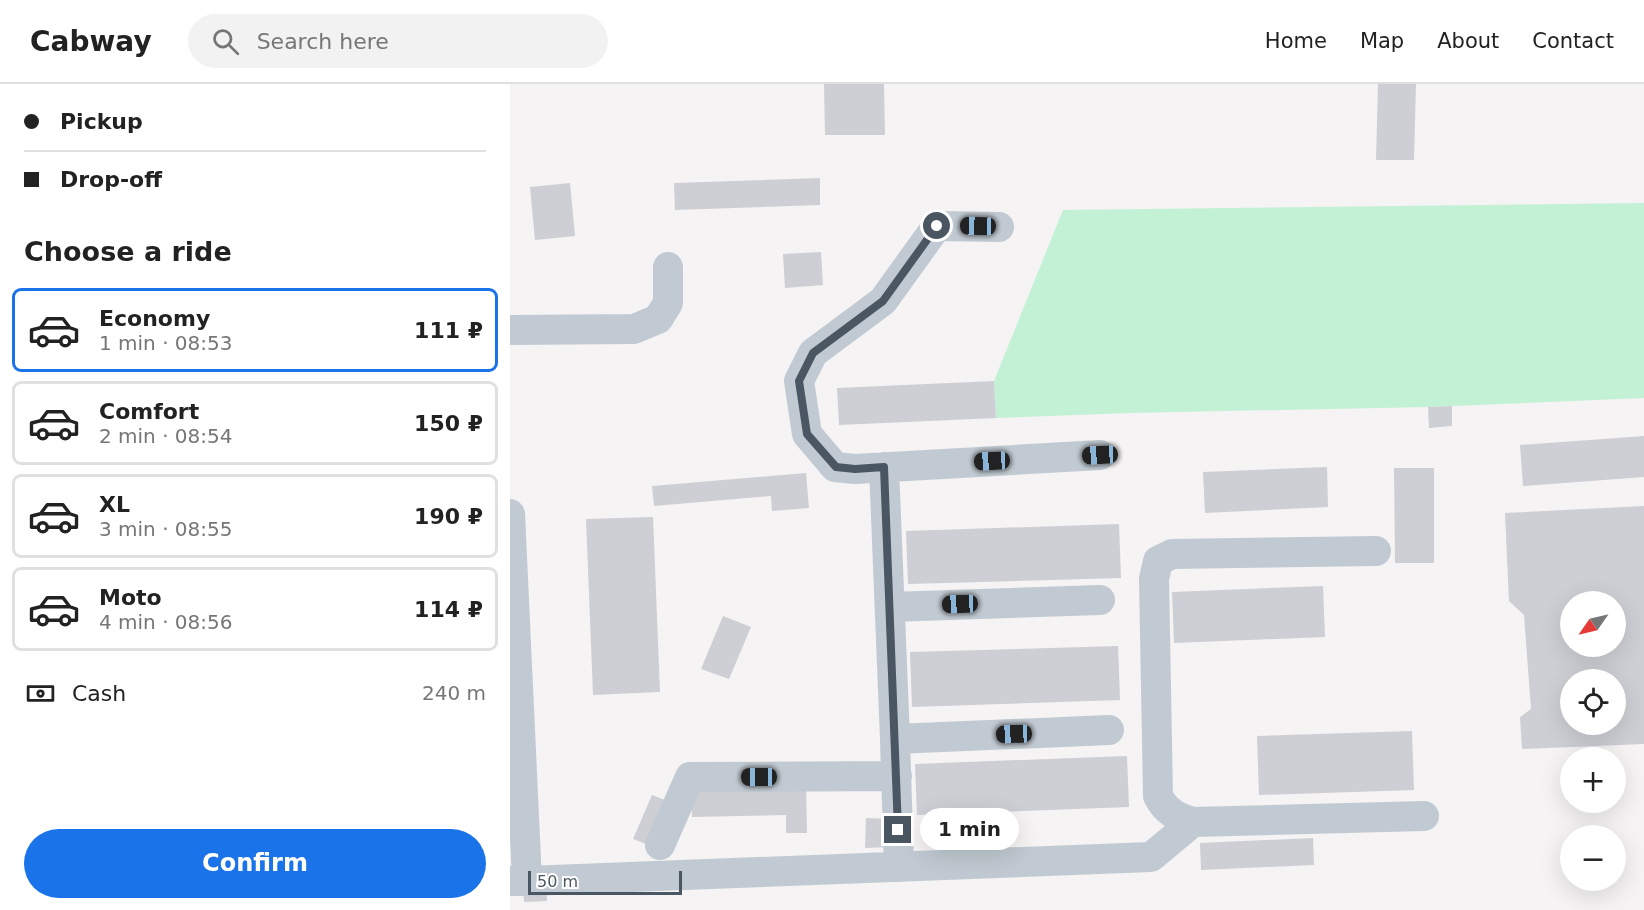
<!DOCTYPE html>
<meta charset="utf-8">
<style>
body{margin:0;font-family:"DejaVu Sans",sans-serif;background:#f2f2f2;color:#222;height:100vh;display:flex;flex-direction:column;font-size:22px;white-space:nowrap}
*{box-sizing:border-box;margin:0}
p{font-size:20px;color:#767676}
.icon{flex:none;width:33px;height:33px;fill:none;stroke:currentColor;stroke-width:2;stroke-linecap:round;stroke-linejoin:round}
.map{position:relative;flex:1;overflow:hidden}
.drawer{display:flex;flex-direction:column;background:#fff;width:510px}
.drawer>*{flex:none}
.banner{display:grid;align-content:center;height:132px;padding:0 24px;background:#fff}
.needle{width:39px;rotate:236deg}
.tools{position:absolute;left:1050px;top:507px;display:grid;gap:12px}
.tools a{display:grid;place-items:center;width:66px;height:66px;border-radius:50%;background:#fff;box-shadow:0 6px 24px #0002;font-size:30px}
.scale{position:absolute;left:18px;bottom:15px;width:154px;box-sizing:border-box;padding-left:6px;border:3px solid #4a5661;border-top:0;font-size:16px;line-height:21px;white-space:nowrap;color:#4a5661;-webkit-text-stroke:4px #fff;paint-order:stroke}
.end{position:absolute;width:27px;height:27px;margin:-14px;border:8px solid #4a5661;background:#fff;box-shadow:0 0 0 3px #fff}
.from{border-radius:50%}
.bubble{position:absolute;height:42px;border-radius:21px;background:#fff;box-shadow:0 6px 24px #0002;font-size:20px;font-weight:600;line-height:42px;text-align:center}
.car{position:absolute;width:18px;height:36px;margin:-18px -9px;border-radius:8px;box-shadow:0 0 4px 2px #0007;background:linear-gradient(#222 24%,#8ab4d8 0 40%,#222 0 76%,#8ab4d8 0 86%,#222 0)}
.banner b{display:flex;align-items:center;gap:21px;height:57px;font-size:22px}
.banner b+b{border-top:2px solid #e0e0e0}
.banner i{width:15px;height:15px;background:#222}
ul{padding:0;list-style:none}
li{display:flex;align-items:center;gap:18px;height:84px;margin:0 12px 9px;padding:0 12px;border:3px solid #e0e0e0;border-radius:9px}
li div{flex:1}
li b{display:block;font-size:22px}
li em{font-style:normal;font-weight:600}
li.current{border-color:#1a73e8}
li>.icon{width:54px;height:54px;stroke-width:1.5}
h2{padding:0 24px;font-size:27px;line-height:72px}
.pay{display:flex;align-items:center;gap:15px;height:66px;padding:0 24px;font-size:22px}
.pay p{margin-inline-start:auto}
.cta{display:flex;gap:12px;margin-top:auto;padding:12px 24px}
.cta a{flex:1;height:69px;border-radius:36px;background:#1a73e8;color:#fff;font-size:24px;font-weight:600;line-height:69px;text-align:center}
header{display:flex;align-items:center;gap:36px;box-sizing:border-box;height:84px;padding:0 30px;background:#fff;border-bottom:2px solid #e0e0e0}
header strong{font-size:28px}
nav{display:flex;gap:33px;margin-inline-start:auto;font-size:21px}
.search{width:420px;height:54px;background:#f2f2f2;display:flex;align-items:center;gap:15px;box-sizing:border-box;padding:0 21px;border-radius:33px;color:#767676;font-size:22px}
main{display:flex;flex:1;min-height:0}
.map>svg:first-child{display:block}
.green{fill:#c3f1d5}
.building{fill:#cdcfd5;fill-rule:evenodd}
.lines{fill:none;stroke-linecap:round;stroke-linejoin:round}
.minor{stroke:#c1cad2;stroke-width:30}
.route{stroke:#4a5661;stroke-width:8}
</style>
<header>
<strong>Cabway</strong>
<div class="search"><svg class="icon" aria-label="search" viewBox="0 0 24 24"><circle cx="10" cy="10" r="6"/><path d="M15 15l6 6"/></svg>Search here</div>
<nav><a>Home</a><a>Map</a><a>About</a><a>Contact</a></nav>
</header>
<main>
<section class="drawer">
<div class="banner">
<b><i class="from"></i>Pickup</b>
<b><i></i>Drop-off</b>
</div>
<h2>Choose a ride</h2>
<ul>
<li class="current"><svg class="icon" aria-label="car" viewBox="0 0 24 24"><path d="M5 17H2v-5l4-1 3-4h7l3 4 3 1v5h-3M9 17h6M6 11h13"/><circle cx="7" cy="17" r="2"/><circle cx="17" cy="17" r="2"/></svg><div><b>Economy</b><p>1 min · 08:53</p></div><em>111 ₽</em></li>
<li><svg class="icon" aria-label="car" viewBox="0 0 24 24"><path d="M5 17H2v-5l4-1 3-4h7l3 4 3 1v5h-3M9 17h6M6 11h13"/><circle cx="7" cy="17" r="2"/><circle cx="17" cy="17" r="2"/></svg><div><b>Comfort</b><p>2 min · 08:54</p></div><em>150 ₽</em></li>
<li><svg class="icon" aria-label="car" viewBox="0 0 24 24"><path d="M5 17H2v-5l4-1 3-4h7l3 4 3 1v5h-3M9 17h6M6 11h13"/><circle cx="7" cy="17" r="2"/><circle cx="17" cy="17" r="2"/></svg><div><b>XL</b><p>3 min · 08:55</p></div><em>190 ₽</em></li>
<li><svg class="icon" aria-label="car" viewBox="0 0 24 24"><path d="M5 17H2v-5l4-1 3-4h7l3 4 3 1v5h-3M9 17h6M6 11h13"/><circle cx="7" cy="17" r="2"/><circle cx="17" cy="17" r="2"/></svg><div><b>Moto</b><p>4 min · 08:56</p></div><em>114 ₽</em></li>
</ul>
<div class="pay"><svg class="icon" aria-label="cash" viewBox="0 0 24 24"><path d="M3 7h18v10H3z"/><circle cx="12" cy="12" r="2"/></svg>Cash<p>240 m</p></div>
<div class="cta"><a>Confirm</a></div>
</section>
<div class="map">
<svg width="1134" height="826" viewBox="0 0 1134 826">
<rect width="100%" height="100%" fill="#f5f3f3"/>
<path class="green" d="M1134 119V314L918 323 618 329 486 334 484 297 553 126Z"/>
<path class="building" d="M314 0H374L375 51H315Z
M868 0H906L904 76H866Z
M310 94V121L165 126 164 99Z
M60 99 65 152 25 156 20 103Z
M311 168 313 201 275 204 273 170Z
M484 297 486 334 329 341 327 304Z
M942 322V342L919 344 918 323Z
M1134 352V393L1013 402 1010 361Z
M817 383 818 423 695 429 693 388Z
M884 384H924V479H885Z
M296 389 299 424 262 427 261 412 144 422 142 402Z
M1134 422V660L1012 665 1010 633 1021 625 1014 531 999 517 995 429ZM1060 518H1106V562H1060ZM1060 596H1106V640H1060Z
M143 433 150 608 83 611 76 435Z
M609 440 611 494 398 500 396 447Z
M813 502 815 553 664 559 662 508Z
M213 532 241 543 219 595 191 585Z
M608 562 610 616 402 623 400 568Z
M902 647 904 706 749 711 747 652Z
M617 672 619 723 407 731 405 680Z
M296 700 297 749H276V731L182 733 181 702Z
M142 711 160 718 141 762 123 755Z
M356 734 381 735V763L355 764Z
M803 754 804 781 691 786 690 759Z
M36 803 37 817 14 818 13 804Z"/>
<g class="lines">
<path class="minor" d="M489 143 427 142 373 217 303 269 289 297 297 350 325 383 345 385 590 371
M0 246 124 245 148 235 158 219V183
M374 383 385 655 389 783
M0 430 17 797
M380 523 590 516
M385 655 599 646
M683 738C667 733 656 728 648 712L644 495 648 477 662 470 866 467
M150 761 180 693 387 692
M0 797H17L641 773 683 738 914 732"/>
</g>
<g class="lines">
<path class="route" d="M388 746 374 383 345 385 326 383 297 350 289 297 303 269 373 217 427 142"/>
</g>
</svg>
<div class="tools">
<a><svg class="needle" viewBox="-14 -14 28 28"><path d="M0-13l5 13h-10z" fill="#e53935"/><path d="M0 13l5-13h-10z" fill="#767676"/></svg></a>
<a><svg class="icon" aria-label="locate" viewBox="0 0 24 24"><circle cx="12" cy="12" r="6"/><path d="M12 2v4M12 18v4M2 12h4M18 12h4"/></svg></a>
<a>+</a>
<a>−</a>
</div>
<div class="scale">50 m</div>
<i class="end from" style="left:427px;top:142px"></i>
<i class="end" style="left:388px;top:746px"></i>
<div class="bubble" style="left:410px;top:724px;width:99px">1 min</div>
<i class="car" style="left:468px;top:142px;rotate:271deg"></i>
<i class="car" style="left:590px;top:371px;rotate:267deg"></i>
<i class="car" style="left:482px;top:377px;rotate:267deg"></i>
<i class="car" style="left:450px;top:520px;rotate:268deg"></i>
<i class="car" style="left:504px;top:650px;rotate:268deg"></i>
<i class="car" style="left:249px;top:693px;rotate:270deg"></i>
</div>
</main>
